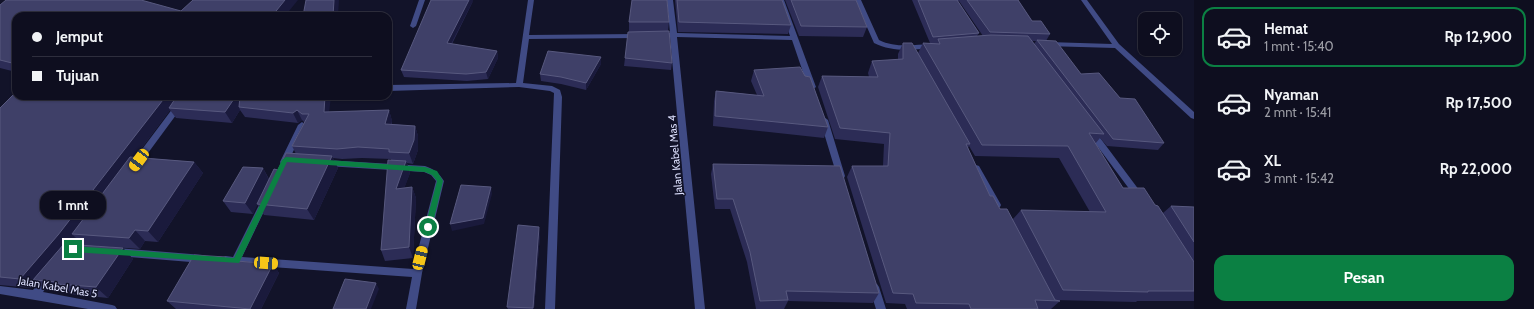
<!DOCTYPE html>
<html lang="id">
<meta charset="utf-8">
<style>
body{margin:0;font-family:Cabin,sans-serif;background:#1c1c2c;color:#f1f3f6;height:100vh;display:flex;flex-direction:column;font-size:15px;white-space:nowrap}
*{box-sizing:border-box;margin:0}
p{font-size:13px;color:#9b9ca4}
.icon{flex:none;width:22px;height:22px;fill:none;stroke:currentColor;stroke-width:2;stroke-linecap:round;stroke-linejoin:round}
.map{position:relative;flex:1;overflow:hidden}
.sheet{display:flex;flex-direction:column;background:#0e0e1f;width:340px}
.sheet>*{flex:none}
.banner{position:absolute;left:12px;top:12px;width:380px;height:88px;border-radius:12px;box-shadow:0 1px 3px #0004,0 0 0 1px #2e2e3d;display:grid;align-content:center;height:88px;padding:0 20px;background:#0e0e1f}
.buttons{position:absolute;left:1138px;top:12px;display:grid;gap:8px}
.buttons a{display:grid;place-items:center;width:44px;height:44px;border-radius:8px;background:#0e0e1f;box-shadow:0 1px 3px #0004,0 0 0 1px #2e2e3d;font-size:20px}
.end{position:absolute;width:18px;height:18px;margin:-9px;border:5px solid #0b8043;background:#fff;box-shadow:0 0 0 2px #fff}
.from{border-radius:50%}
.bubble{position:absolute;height:28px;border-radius:12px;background:#0e0e1f;box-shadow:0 1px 3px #0004,0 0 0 1px #2e2e3d;font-size:13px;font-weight:700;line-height:28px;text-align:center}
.car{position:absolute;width:12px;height:24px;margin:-12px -6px;border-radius:5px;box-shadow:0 0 3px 1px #0007;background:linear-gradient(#f5c518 24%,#345 0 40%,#f5c518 0 76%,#345 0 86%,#f5c518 0)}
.banner b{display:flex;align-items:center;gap:14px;height:38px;font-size:15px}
.banner b+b{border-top:1px solid #2e2e3d}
.banner i{width:10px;height:10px;background:#f1f3f6}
ul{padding:7px 0 0;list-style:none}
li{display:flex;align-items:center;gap:12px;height:60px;margin:0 8px 6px;padding:0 12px;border:2px solid transparent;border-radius:12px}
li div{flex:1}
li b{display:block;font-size:15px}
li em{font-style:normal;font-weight:700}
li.on{border-color:#0b8043}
li>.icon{width:36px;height:36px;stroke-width:1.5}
.button{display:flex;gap:8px;margin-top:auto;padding:8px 20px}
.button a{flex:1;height:46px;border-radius:12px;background:#0b8043;color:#fff;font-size:16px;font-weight:700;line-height:46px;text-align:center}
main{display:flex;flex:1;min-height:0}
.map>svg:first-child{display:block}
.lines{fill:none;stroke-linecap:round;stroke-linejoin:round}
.street{fill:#404b85;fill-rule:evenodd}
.wall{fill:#2c2c56;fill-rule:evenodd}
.shaded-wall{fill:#1a1a3c}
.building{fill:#3f4068;stroke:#58597f}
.route{fill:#0b8043}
.labels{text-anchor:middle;stroke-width:3;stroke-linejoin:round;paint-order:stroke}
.street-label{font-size:11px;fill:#dcdffd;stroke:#121329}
</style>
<main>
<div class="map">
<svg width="1194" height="309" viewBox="0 0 1194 309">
<rect width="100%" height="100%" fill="#121329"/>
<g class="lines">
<path class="street" d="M419 0H425L416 26 413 28 410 26Z
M528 0H534L529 35 637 34 640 36 637 38 529 39 523 83 552 86 560 90 562 97 555 309H545L554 93 550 91 519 87 388 91V85L516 83Z
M667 0H673L677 33 790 36 778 0H784L816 87 812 90 808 87 792 40 677 37 705 309H695L670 37H666L665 35 666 33H670Z
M855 0H861L879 40C895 48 913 45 931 44L934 46 931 48C911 50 892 52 874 43Z
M1081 0H1087L1119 44 1194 112V119L1191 118 1115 48 1046 46 1045 44 1046 42H1048L1112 44Z
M182 96H190L137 168H131L130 166 131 164Z
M824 117 828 120 845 176 844 178H838L837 176 820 120Z
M302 122 306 125 288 162 287 164H281L280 162 298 125Z
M1092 130 1095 131 1142 194 1143 196 1142 198H1136L1089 135 1088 133 1089 131Z
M326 160 425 166C434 169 439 173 444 181L422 273 416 309H406L412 277 243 265 240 263 236 265 223 263 221 260 223 257 226 256 233 257 262 199H268L269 201 242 257 413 269 436 181 431 175 424 172 326 166 323 165 322 163 323 161Z
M976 165 979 166 1000 203 1001 205 1000 207 997 208 994 207 972 168 973 166Z
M86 227 89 228 90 231 89 234 73 255 70 256 67 255 65 252 67 249 83 228Z
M117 248 203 255 206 256 208 259 206 262 203 263 117 256 114 255 112 252 114 249Z
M48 274 51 275 53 278 43 292 112 305 115 306 117 309H88L0 294V286L33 290 45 275Z
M874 283 877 284 879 287 886 309H876L869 287 871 284Z"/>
</g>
<path class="wall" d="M675 0H782L791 25 788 34 678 32Z
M785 0H856L867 27 863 37 799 36Z
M912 0H1018L1032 21 1050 34 1046 41 1081 74 1120 98 1164 143 1158 150 1107 146 1100 138 1095 144 1123 188 1155 205 1163 213 1171 206 1194 207V301H1137L1136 302 1055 300 1060 301 1051 309H907L905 304 886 303 847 177 852 166H883L884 144 835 139 818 87 822 76 869 77 868 73 872 61 898 60V54L903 43 918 53 923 43H930ZM958 1H959L983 36H977L979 33ZM1032 41H1036L1034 44ZM969 146 975 156 1059 158 1090 212 1021 210 1013 219 1000 209 990 196 968 148Z
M473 1 452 44 497 51 498 58 488 79 467 81 404 77 401 70Z
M0 5 181 11 16 16V72L0 68Z
M629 22H669L668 31 672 63 671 70 624 66 625 58 629 32Z
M601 64 586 90 561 84 541 81 540 74Z
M754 70 828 127 824 138 713 126 714 101 716 91 757 95 751 81Z
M16 92 329 112 389 110 392 121V124L415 126 418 136V150L413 164 407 163 410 173 404 188 412 187 416 198 413 258 385 261 381 250 391 159 362 158 342 159 333 158 338 168 314 220 264 215 257 204 253 214 231 212 223 201 263 168 269 179 278 170 296 154 292 146 304 122 302 120 298 123 245 117 240 110 232 123 176 118 170 110 135 157 194 162 203 173 158 242 145 241 140 249 84 245 75 237 70 244 123 248 133 259 108 298 70 294 68 293 46 290 37 283 32 288 0 285V108Z
M713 164 879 293 873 303 788 301 784 309H756L747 262 730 209H715L711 174Z
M540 234 534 309H508L507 307Z
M228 260 273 264 279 273 261 309H176L167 301Z"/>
<path class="shaded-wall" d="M285 0H298L285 16H272Z
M334 0H339L338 16H333Z
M469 0H473V1L448 50 447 43Z
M497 51 498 58 488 79 486 72Z
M601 57V64L586 90V83Z
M166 96H181L169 108 170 110 77 234H72L75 237 69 245 33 280 37 283 32 288 20 279Z
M236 96H245L239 107 240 110 232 123 225 112Z
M325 96H331L328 122 324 112Z
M297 110 302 120 298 123 293 113Z
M389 110 392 121 389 135 385 124Z
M415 126 418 136V150L413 164 409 153Z
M332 156 338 168 314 220 307 209Z
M406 161 410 173 400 200 396 189Z
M194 162 203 173 158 242 148 231Z
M263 168 269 180 253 214 245 203Z
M412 187 416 198 413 258 409 247Z
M491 187 492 194 484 224 452 231 450 224Z
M539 227 540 234 534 309H533Z
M135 230 145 241 140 249 129 238Z
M123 248 133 259 108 298 96 287Z
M273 264 279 273 261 309H250Z
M376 283 379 289 371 309H366Z"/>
<path class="building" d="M6 0H141L181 11 193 0H285L272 16H16V64L0 60V5Z
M306 0H334L333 16H303Z
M431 0H469L447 43 497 51 486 72 466 74 401 70Z
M632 0H667L669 22H629Z
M677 0H782L791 25 679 22Z
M791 0H856L867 27 801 26Z
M918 0H957L979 33 933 37Z
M967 0H1018L1032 21H1041L1050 34 990 32Z
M669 31 672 63 625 58 628 32Z
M991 35 1028 36 1104 134 1089 133 1123 188H1144L1155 205 1158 206 1194 262V291H1148V292L1063 290 1021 210 1106 212 1068 146 982 145 923 43 940 44 938 39Z
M1037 40 1056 41 1081 74 1099 73 1120 98 1135 99 1164 143 1113 139Z
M903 43H912L970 144H966L990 196H993L1000 209H1007L1055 300 1060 301 1035 300 1038 309H971L969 304 916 303 913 294 893 293 852 166H888L890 133 840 128 822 76 878 77 872 61 903 59Z
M548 51 601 57 586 83 561 77 540 74Z
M800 67 805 76 810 77 828 127 715 116 716 91 764 96 754 70Z
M16 92V96H166L58 235 20 279 0 277V108Z
M177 96H236L225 112 169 108Z
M240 96H325L324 112 389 110 385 124 415 126 414 140 409 153 389 152V149L358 147 337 149 292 146 309 114H302L297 110 293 113 239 107Z
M286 153 332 156 307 209 257 204 274 169 278 170Z
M130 157 194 162 148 231 135 230 129 238 72 234Z
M388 160 406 161 396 189 412 187 409 247 381 250Z
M713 164 840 166 879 293 786 291 788 300 760 301 750 252 733 199H717Z
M243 167 263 168 245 203 223 201Z
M461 185 491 187 483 218 450 224Z
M1171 206 1194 207V242Z
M518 225 539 227 533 308 507 307Z
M64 244 123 248 96 287 57 284 58 282 33 280Z
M194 255 226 257 224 260 273 264 250 309 167 301Z
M345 279 376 283 366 309H333Z"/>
<path class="route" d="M286 157 425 167 437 171 443 181 432 227 428 230 425 227 437 181 432 175 425 172 287 162 239 263 73 252 69 249 73 246 234 258 282 160Z"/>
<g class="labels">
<g class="street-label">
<text transform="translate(675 155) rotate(-95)" y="4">Jalan Kabel Mas 4</text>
<text transform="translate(58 287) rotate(10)" y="4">Jalan Kabel Mas 5</text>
</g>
</g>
</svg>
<div class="buttons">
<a><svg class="icon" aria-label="locate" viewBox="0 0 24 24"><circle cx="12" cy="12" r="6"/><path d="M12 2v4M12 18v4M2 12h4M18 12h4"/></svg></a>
</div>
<i class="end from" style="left:428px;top:227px"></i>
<i class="end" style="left:73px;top:249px"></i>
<div class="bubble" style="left:40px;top:191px;width:66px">1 mnt</div>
<i class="car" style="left:139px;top:160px;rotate:217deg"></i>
<i class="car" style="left:420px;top:258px;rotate:14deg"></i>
<i class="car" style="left:266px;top:263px;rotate:94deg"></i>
<div class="banner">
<b><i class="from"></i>Jemput</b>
<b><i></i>Tujuan</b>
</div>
</div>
<section class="sheet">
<ul>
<li class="on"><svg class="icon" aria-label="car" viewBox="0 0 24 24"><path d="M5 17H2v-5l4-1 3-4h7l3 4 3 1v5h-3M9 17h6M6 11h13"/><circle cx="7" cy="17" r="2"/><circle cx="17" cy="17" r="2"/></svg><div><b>Hemat</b><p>1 mnt · 15:40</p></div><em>Rp 12,900</em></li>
<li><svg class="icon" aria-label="car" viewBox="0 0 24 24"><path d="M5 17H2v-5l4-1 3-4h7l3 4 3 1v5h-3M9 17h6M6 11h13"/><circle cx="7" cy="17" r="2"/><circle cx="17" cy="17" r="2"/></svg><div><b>Nyaman</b><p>2 mnt · 15:41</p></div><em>Rp 17,500</em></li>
<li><svg class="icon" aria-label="car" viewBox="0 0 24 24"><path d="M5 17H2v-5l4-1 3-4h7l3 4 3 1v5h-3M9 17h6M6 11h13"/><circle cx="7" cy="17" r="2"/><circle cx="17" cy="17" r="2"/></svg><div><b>XL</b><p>3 mnt · 15:42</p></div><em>Rp 22,000</em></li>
</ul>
<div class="button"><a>Pesan</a></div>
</section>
</main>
